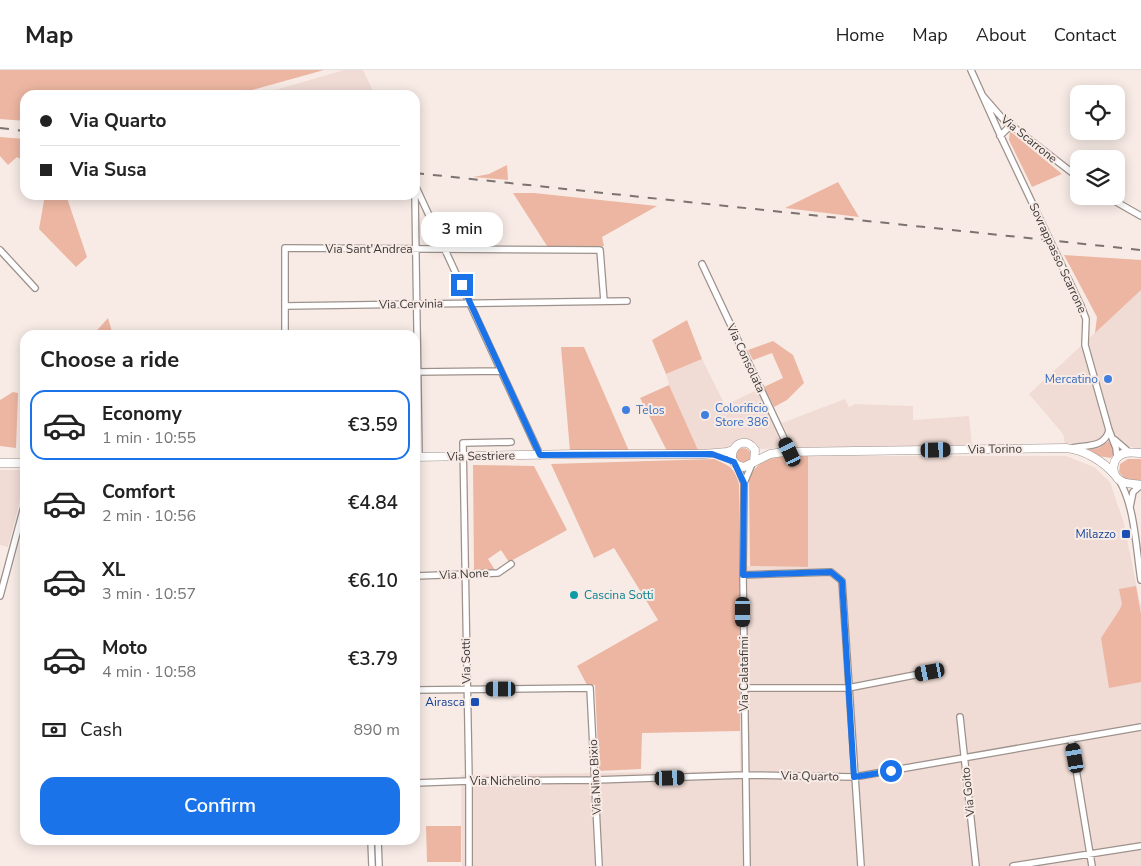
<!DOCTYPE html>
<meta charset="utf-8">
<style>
body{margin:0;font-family:"Nunito Sans",sans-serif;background:#f6f6f6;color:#222;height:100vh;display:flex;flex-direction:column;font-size:19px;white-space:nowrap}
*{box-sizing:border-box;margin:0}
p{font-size:16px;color:#767676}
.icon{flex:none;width:28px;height:28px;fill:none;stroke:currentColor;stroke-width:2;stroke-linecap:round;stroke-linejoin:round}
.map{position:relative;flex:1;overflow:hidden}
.panel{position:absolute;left:20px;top:260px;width:400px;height:515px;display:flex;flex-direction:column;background:#fff;border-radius:15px;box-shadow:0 2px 12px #0003}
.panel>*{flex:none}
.guide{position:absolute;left:20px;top:20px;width:400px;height:110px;border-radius:15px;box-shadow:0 2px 12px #0003;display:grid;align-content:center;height:110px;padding:0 20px;background:#fff}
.fabs{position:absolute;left:1070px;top:15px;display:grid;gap:10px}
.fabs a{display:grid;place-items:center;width:55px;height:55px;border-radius:10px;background:#fff;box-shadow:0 2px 12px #0003;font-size:25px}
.end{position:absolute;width:22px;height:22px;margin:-11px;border:6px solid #1a73e8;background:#fff;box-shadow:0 0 0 2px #fff}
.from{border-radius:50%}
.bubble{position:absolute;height:35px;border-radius:15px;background:#fff;box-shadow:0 2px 12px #0003;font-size:16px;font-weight:600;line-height:35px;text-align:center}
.car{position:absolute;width:15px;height:30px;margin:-15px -8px;border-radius:6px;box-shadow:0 0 4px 1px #0007;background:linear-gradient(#222 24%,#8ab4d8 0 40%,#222 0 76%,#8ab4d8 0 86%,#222 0)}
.guide b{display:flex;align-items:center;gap:18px;height:48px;font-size:19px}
.guide b+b{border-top:1px solid #e0e0e0}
.guide i{width:12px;height:12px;background:#222}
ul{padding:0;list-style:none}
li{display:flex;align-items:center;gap:15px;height:70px;margin:0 10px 8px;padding:0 10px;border:2px solid transparent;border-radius:15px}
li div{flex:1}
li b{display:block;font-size:19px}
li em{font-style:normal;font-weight:600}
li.selected{border-color:#1a73e8}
li>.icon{width:45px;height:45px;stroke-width:1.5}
h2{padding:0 20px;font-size:22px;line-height:60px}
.pay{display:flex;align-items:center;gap:12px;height:55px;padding:0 20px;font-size:19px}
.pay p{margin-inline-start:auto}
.cta{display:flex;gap:10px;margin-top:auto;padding:10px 20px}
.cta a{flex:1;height:58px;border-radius:15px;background:#1a73e8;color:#fff;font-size:20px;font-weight:600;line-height:58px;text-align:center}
header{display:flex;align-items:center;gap:30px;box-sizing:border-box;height:70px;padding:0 25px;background:#fff;border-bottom:1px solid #e0e0e0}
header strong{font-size:24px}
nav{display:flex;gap:28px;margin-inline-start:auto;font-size:18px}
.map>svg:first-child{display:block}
.built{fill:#f0dcd5}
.green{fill:#ecb6a2}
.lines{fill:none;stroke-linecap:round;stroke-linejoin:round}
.street-casing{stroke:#9d918c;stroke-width:8}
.secondary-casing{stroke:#9d918c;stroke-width:9}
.street{stroke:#fff;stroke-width:5.5}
.secondary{stroke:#fff;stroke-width:8}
.rail{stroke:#7b7370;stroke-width:2;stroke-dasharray:9 9;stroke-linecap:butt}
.street-bridge-casing{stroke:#9d918c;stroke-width:8;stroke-linecap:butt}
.street-bridge{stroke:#fff;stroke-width:5.5}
.route{stroke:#1a73e8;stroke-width:6}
.shop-dot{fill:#3f7fe0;stroke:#f8ebe6;stroke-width:2}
.transit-dot{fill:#1a4fb4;stroke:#f8ebe6;stroke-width:2}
.culture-dot{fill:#0f9aa8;stroke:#f8ebe6;stroke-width:2}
.labels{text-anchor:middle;stroke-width:4;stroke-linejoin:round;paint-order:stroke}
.street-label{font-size:12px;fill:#3e3937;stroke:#f8ebe6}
.shop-label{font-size:12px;fill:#366cbe;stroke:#f8ebe6;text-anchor:start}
.transit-label{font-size:12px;fill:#164399;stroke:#f8ebe6;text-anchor:end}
.culture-label{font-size:12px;fill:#0d838f;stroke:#f8ebe6;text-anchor:start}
</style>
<header>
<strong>Map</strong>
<nav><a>Home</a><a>Map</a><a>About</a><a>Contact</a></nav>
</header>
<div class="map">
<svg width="1141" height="796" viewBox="0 0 1141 796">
<rect width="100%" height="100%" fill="#f8ebe6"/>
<path class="built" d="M344 0H363L375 25H258Z
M1141 220V380L1124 375 1116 368 1110 355 1104 357 1105 364 1098 371 1065 374 1063 364 1029 324Z
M702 289 725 335 759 319 787 378 760 379 750 372 740 370 734 372 727 378 698 380 669 315 666 304Z
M845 329 849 337 855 334 913 336V350L969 346 972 376 794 378 782 353Z
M808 386H1066L1094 397 1110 412 1124 453 1140 534H1141V796H462L461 705 740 701 738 496 808 497Z
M0 400H25V411L8 477 0 475Z"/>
<path class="green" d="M0 0H324L234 25H25V51L0 49Z
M1010 61 1062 104 1032 117 1009 70Z
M0 67 25 69V92L17 87 8 95 0 86Z
M507 95 508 110 473 107 489 104Z
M838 112 859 147 785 138Z
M513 123H534L657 136 602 167 604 176H547Z
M45 125H66L87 187 76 197 39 159Z
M1064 185 1141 190V220L1095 263 1097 247Z
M108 248 113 265H93Z
M687 250 702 289 666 304 652 270Z
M773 271 793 285 804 313 787 330 774 337 764 317 783 308 772 283 753 290 748 280Z
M561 277H584L629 381H570Z
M669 315 698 380 667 381 640 328Z
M13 322 18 323 16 378 0 376V330Z
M1109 371C1113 376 1116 382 1111 388L1098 386 1087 380 1099 378Z
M735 386a8 8 0 1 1 16 0a8 8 0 1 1-16 0Z
M808 386V497L750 496 749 409C759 383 784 387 808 386Z
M714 389C730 396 734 397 739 414L740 661 642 663 641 699 599 701 595 615H587L577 596 658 550 614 478 594 488 551 394Z
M1128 389H1141V411H1127L1119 402 1120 394Z
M473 395 534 396 567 460 509 492 501 480 488 489 495 500 474 501Z
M1136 516 1141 544V612L1109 618 1101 568 1120 539 1122 534 1119 519Z
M426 756H461V792H427Z"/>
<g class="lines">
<defs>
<path id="street" d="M971 0 1002 69
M983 26 1003 49 1079 108
M1000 66 1007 59 1012 57
M415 115 540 385
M415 125 419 387
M1106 126 1141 146
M0 180 35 218
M702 194 790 381
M285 236 627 231
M1081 236 1086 249 1085 275 1109 360 1116 378 1117 388
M285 265V178L600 180 604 231
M415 302 501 301
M1115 370 1130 383
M1072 378C1086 375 1105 378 1109 360
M737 395 744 413
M1119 410C1135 436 1136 479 1141 510
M1130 437 1133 422 1141 415
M743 505 831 502 842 511 861 796
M415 506 498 503 511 494
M0 526 25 433
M744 618H848L930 602
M415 620 590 618 599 796
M960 647 976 796
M1071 669 1092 796
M415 713 469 711 595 710 745 705 854 707 1141 657
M371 770 372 796
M378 770 379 796
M469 796V711L463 373 511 372
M747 796 743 505 744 413 752 394
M1013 796 1141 776"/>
<path id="secondary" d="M1141 383C1136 383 1130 382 1125 383 1112 386 1109 404 1121 411 1127 414 1135 414 1141 415
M415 387 577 384H704L727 382 733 380
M754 392 755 380C740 358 718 393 744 397L770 384 784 382 1066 378C1085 380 1103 391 1115 405
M0 393H25"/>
</defs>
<use href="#street" class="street-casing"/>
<use href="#secondary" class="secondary-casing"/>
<use href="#street" class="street"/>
<use href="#secondary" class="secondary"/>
<path class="rail" d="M0 58 25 61
M415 103 1141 180"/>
<defs>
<path id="street-bridge" d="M1002 69 1081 236"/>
</defs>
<use href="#street-bridge" class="street-bridge-casing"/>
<use href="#street-bridge" class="street-bridge"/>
</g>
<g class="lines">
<path class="route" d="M462 215 540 385 712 384 734 392 744 413 743 505 831 502 842 511 854 707 891 701"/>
</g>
<g class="shop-dot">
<circle cx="1108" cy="309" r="5"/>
<circle cx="626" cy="340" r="5"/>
<circle cx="705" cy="345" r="5"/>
</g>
<g class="transit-dot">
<rect x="1121" y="459" width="10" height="10" rx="2.5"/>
<rect x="470" y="627" width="10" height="10" rx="2.5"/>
</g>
<circle class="culture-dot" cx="574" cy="525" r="5"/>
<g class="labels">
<g class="street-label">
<text transform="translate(1029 69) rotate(39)" y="4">Via Scarrone</text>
<text x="369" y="183">Via Sant'Andrea</text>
<text transform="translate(1058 188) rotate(65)" y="4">Sovrappasso Scarrone</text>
<text transform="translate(411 234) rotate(-1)" y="4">Via Cervinia</text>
<text transform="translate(746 288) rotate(65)" y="4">Via Consolata</text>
<text transform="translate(995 379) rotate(-1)" y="4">Via Torino</text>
<text transform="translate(481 386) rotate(-1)" y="4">Via Sestriere</text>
<text transform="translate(464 504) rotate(-3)" y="4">Via None</text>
<text transform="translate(466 591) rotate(-91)" y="4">Via Sotti</text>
<text transform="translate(744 604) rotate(-90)" y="4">Via Calatafimi</text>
<text transform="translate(810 706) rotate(1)" y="4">Via Quarto</text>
<text transform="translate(595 707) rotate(-93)" y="4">Via Nino Bixio</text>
<text x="505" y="715">Via Nichelino</text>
<text transform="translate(968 722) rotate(-96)" y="4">Via Goito</text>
</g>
<g class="shop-label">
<text x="1098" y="313" text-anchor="end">Mercatino</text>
<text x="715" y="342">Colorificio<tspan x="715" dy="14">Store 386</tspan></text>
<text x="636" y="344">Telos</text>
</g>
<g class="transit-label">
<text x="1116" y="468">Milazzo</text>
<text x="465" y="636">Airasca</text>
</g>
<g class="culture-label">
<text x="584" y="529">Cascina Sotti</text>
</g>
</g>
</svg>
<div class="fabs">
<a><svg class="icon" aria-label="locate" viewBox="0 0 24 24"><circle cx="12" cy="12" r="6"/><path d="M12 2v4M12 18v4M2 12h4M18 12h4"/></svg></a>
<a><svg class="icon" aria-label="layers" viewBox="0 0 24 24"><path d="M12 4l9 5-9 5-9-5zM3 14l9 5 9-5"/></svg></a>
</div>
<i class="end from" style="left:891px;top:701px"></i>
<i class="end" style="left:462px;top:215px"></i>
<div class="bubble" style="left:421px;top:142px;width:82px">3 min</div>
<i class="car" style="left:936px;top:380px;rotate:89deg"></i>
<i class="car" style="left:790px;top:382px;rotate:335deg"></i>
<i class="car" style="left:743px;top:542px;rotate:180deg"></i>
<i class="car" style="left:930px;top:602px;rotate:259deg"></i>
<i class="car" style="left:501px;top:619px;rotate:270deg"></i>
<i class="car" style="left:1075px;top:688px;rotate:350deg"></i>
<i class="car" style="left:670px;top:708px;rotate:88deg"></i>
<div class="guide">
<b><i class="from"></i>Via Quarto</b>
<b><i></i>Via Susa</b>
</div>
<section class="panel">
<h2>Choose a ride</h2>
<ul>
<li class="selected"><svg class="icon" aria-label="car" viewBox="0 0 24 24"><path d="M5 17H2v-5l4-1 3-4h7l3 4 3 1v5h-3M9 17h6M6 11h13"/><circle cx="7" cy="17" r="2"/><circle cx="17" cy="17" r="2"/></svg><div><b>Economy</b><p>1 min · 10:55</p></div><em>€3.59</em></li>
<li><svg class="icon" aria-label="car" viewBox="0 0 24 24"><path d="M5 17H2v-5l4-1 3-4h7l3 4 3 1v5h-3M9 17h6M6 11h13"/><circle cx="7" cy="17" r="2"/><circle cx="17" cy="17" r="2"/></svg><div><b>Comfort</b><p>2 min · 10:56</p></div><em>€4.84</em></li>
<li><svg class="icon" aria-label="car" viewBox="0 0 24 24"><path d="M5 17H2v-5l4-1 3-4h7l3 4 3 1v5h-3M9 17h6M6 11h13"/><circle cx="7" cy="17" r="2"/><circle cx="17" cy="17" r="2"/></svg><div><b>XL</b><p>3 min · 10:57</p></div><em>€6.10</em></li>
<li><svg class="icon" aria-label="car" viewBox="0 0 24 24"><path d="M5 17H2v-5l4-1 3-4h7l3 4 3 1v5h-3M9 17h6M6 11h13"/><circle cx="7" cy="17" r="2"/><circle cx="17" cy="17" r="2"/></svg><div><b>Moto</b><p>4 min · 10:58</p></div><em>€3.79</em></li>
</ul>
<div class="pay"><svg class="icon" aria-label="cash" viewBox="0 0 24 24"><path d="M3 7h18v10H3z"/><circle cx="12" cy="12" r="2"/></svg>Cash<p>890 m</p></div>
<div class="cta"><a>Confirm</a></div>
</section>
</div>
